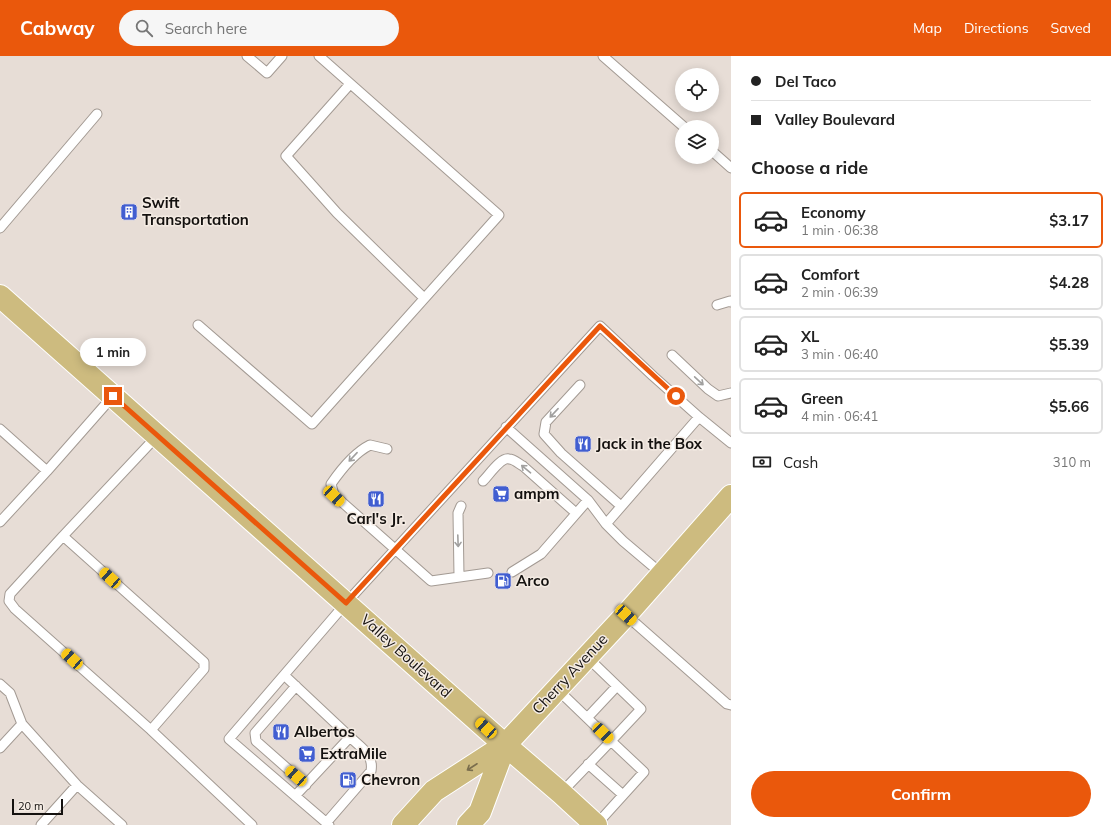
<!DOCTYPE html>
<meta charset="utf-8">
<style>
body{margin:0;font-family:Mulish,sans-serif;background:#f6f6f6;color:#222;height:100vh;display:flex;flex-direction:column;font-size:15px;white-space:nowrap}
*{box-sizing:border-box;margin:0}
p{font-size:13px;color:#767676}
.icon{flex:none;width:22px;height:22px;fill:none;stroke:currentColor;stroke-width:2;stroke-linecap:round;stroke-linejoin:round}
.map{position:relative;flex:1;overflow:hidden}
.side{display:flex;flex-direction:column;background:#fff;width:380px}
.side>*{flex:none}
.top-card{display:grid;align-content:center;height:88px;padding:0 20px;background:#fff}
.tools{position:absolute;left:675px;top:12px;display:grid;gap:8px}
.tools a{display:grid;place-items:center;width:44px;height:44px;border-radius:50%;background:#fff;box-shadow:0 2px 10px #0003;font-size:20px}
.scale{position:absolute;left:12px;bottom:10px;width:51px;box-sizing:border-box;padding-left:4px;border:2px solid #14110f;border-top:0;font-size:11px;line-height:14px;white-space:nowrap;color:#14110f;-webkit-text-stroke:3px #f4ebe3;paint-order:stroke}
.end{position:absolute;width:18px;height:18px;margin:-9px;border:5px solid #ea580c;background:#fff;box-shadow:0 0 0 2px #fff}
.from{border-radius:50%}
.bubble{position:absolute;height:28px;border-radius:14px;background:#fff;box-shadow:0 2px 10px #0003;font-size:13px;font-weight:700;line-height:28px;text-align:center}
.car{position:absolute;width:12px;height:24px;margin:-12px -6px;border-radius:5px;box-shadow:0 0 3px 1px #0007;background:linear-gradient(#f5c518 24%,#345 0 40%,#f5c518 0 76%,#345 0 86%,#f5c518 0)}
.top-card b{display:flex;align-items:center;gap:14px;height:38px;font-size:15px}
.top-card b+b{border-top:1px solid #e0e0e0}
.top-card i{width:10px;height:10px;background:#222}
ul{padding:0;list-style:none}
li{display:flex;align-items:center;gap:12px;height:56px;margin:0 8px 6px;padding:0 12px;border:2px solid #e0e0e0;border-radius:6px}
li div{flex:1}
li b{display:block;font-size:15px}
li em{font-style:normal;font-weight:700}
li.current{border-color:#ea580c}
li>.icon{width:36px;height:36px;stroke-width:1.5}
h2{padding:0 20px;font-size:18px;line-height:48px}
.pay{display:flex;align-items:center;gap:10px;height:44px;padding:0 20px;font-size:15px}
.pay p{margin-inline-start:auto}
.cta{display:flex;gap:8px;margin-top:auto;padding:8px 20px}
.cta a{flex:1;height:46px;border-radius:24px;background:#ea580c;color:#fff;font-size:16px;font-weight:700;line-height:46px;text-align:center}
header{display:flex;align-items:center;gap:24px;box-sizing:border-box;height:56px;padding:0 20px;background:#ea580c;color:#fff}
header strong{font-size:19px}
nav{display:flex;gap:22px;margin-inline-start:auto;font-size:14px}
.search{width:280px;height:36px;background:#f6f6f6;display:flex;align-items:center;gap:10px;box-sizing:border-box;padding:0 14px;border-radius:22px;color:#767676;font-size:15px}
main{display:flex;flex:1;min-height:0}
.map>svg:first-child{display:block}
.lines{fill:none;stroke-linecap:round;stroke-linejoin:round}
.lane-casing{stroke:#a39a93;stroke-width:11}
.primary-casing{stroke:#fff;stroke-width:24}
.lane{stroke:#fff;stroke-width:9}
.primary{stroke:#cdbb7f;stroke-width:22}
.oneway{stroke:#a1a09f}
.oneway2{stroke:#7a6e4d}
.route{stroke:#ea580c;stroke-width:5}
.labels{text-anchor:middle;stroke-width:3;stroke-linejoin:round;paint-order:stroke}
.poi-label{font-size:15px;font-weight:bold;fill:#14110f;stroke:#f4ebe3;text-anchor:start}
.street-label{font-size:15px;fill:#14110f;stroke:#f4ebe3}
</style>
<header>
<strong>Cabway</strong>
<div class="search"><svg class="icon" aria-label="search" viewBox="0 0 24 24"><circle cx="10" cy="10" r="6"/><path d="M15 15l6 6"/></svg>Search here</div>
<nav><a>Map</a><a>Directions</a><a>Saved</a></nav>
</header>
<main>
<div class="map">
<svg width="731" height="769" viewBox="0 0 731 769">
<rect width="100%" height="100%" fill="#e7ddd6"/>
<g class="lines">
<defs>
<path id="lane" d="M247 0 267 17 282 0
M603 0 684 71
M350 28 286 100 337 157 424 242
M712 95 731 112
M0 172 97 58
M717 249 730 245 731 246
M198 269 312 368 499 159 319 0
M672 299 708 333 718 340 731 337
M580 329 546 366 544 378 561 397 621 450
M506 371 588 444 606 468 623 485 662 518
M0 373 47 415
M157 380 63 480 204 606V613L151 674 252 769
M387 393 370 389C354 397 342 412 331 428L334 439 431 525 488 517
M483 425C489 419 501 401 509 403 514 403 519 408 523 410L576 457
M0 466 47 415 113 340
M606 468 699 361
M63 480 10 538 9 545 15 553 151 674
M512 516 541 498 588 444
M459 520 458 457 461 450
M626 559 727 648 731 649
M284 619 350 681 295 740
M0 628 10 637 22 668 77 729 122 769
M296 630 255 677 256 685 306 729
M557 633 611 685 641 653 587 601
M587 662 617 630
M0 692 22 668
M588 708 623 739
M561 737 611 685 644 716 596 769
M326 767 371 715C374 698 361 692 350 681
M41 769 77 729
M329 769 229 683 346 547 600 270 653 320 699 361 731 387"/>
<path id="primary" d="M0 240 505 689 561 737 596 769
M403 769 434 735 505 689 626 559 731 440
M468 769 480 756 505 689"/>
</defs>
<use href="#lane" class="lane-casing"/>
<use href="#primary" class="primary-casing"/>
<use href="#lane" class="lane"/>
<use href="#primary" class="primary"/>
</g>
<defs><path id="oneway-shaft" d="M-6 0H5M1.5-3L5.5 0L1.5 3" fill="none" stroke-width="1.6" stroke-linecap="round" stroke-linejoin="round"/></defs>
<g class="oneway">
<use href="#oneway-shaft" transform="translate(699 325) rotate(43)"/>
<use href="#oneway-shaft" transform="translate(554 357) rotate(133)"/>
<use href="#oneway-shaft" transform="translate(353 401) rotate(133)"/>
<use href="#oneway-shaft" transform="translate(526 413) rotate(-140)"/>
<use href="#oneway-shaft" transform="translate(458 485) rotate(88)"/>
</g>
<use class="oneway2" href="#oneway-shaft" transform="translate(472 711) rotate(147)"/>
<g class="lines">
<path class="route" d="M113 340 346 547 600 270 676 340"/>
</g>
<defs>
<symbol id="building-square" viewBox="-11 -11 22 22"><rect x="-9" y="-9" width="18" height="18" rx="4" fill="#415ed1" stroke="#f4ebe3"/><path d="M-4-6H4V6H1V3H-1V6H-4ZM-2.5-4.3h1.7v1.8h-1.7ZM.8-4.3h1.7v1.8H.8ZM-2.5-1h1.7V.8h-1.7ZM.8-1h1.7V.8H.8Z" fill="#fff"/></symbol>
<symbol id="restaurant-square" viewBox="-11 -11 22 22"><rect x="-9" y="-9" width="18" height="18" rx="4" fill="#415ed1" stroke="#f4ebe3"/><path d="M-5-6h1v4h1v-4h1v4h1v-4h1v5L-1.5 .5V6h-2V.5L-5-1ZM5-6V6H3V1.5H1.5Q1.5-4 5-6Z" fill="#fff"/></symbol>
<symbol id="supermarket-square" viewBox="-11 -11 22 22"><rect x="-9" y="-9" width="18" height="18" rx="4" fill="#415ed1" stroke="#f4ebe3"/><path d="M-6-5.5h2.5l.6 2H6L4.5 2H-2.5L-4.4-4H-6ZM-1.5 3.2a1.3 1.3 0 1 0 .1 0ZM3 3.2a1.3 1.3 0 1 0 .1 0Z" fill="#fff"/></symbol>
<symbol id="fuel-square" viewBox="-11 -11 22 22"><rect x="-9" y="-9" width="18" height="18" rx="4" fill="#415ed1" stroke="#f4ebe3"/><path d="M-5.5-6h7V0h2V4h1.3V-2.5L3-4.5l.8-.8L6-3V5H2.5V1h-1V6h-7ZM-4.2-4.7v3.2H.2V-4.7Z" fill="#fff"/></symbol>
</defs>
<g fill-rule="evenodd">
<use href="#building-square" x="119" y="146" width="20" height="20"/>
<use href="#restaurant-square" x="573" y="378" width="20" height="20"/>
<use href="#supermarket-square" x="491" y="428" width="20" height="20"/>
<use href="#restaurant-square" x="366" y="433" width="20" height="20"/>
<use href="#fuel-square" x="493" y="515" width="20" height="20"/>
<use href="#restaurant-square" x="271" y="666" width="20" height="20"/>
<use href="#supermarket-square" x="297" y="688" width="20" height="20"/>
<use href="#fuel-square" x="338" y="714" width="20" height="20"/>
</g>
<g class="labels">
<g class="poi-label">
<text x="142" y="152">Swift<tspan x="142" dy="17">Transportation</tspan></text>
<text x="596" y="393">Jack in the Box</text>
<text x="514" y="443">ampm</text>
<text x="376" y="468" text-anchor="middle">Carl's Jr.</text>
<text x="516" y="530">Arco</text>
<text x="294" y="681">Albertos</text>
<text x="320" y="703">ExtraMile</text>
<text x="361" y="729">Chevron</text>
</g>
<g class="street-label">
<text transform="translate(406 600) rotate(42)" y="5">Valley Boulevard</text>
<text transform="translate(570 618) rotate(-47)" y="5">Cherry Avenue</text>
</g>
</g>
</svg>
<div class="tools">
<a><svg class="icon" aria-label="locate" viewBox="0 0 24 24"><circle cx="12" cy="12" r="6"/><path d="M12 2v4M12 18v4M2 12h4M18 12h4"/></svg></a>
<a><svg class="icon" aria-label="layers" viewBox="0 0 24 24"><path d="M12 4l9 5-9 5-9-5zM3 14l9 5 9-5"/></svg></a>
</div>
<div class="scale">20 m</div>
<i class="end from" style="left:676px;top:340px"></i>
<i class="end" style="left:113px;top:340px"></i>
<div class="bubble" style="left:80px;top:282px;width:66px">1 min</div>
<i class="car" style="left:334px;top:440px;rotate:133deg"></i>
<i class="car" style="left:110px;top:522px;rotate:312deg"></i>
<i class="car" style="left:626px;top:559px;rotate:132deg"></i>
<i class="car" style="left:72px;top:603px;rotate:312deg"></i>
<i class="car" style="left:486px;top:672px;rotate:312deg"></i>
<i class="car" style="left:603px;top:677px;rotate:134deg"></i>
<i class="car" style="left:296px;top:720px;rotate:311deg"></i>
</div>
<section class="side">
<div class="top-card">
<b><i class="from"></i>Del Taco</b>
<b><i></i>Valley Boulevard</b>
</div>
<h2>Choose a ride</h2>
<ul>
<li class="current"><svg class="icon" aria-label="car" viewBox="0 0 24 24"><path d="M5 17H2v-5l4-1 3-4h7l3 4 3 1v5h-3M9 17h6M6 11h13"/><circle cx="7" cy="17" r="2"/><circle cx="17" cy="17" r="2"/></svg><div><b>Economy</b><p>1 min · 06:38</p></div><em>$3.17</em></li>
<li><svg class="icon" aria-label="car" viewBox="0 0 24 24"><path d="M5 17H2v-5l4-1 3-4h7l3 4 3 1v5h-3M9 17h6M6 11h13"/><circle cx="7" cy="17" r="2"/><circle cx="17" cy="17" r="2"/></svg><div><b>Comfort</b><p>2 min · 06:39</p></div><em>$4.28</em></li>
<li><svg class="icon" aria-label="car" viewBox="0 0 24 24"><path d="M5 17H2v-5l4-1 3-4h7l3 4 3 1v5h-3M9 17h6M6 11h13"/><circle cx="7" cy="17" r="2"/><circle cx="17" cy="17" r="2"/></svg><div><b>XL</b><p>3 min · 06:40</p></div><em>$5.39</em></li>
<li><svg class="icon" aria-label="car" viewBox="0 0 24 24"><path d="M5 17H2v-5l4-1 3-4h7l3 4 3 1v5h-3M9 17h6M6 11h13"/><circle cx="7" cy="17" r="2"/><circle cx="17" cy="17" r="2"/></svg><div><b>Green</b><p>4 min · 06:41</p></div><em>$5.66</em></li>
</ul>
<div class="pay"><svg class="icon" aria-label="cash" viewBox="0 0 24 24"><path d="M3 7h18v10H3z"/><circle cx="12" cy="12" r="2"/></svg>Cash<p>310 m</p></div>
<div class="cta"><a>Confirm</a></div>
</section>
</main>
